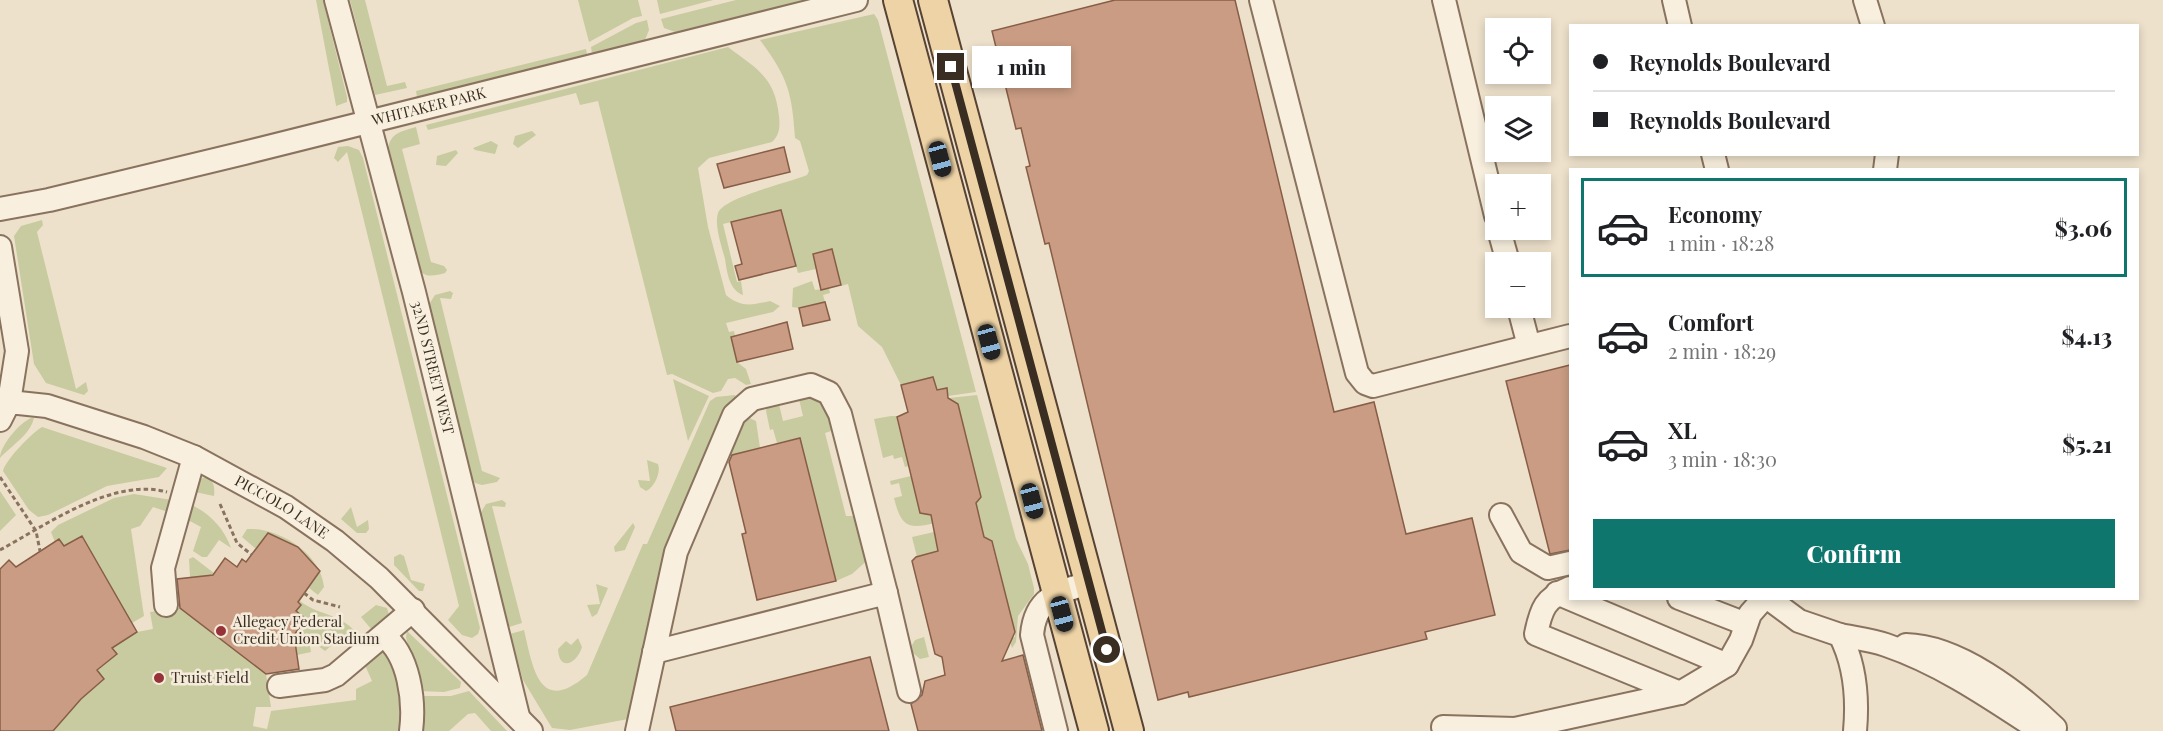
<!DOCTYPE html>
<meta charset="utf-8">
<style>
body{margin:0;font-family:"Playfair Display",serif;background:#f6f6f6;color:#202124;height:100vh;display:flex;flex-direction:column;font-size:22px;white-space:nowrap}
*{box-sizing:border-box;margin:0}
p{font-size:20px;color:#757577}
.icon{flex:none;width:33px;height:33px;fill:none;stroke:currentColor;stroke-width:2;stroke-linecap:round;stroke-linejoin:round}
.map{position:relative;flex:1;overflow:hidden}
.details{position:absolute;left:1569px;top:168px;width:570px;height:432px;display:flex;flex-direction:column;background:#fff;border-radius:0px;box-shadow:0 3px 9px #0003}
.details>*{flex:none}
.guide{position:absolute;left:1569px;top:24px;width:570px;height:132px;border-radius:0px;box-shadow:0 3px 9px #0003;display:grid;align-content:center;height:132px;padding:0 24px;background:#fff}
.controls{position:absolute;left:1485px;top:18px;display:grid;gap:12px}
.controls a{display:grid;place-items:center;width:66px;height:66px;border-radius:0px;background:#fff;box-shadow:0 3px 9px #0003;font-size:30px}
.end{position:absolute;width:27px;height:27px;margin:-14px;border:8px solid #3a2d22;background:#fff;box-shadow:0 0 0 3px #fff}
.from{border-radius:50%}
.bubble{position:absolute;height:42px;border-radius:0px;background:#fff;box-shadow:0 3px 9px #0003;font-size:20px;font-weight:800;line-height:42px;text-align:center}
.car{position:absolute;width:18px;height:36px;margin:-18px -9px;border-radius:8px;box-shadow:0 0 4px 2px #0007;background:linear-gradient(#222 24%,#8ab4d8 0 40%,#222 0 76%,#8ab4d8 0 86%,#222 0)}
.guide b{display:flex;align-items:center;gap:21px;height:57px;font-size:22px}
.guide b+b{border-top:2px solid #e0e0e0}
.guide i{width:15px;height:15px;background:#202124}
ul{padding:10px 0 0;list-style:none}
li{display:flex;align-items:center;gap:18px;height:99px;margin:0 12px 9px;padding:0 12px;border:3px solid transparent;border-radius:0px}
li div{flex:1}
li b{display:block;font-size:22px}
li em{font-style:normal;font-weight:800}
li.on{border-color:#0f766e}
li>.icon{width:54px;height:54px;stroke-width:1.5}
.cta{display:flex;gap:12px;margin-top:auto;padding:12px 24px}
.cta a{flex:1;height:69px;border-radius:0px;background:#0f766e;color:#fff;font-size:24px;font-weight:800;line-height:69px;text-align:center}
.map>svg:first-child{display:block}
.green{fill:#c8cb9f}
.building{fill:#c99c83;stroke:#875d47;stroke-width:1.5}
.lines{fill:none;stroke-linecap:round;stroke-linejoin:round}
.minor-casing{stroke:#89735f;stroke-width:26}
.major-casing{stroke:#574233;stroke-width:32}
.path{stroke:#89735f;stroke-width:3;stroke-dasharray:4.5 3;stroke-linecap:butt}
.minor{stroke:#f8efde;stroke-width:22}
.major{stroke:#edd3a6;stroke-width:28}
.route{stroke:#3a2d22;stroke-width:8}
.poi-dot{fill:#953338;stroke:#f5ebda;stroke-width:2}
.labels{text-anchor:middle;stroke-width:5;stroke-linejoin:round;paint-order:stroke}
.street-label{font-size:15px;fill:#3a2d22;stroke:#f5ebda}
.poi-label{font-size:15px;fill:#3a2d22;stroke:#f5ebda;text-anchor:start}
</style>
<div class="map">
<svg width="2163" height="731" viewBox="0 0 2163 731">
<rect width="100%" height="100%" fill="#ede1cb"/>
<path class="green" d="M316 0H323L347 97V102L336 106 338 116Z
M350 0H365L387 86 405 82 407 88 375 95Z
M578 0H638L642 16 633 18 589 42Z
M657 0H713L660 14Z
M736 0H805L675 32 664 28 661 19Z
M874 14 878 20 976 392 948 396 946 388 937 390 933 377 901 385 882 347 858 326 848 284 841 286 832 250 813 254 816 269 798 273 781 210 723 224 737 282 741 281 743 295C729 290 727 272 725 259 722 247 714 226 718 213 724 197 788 183 807 175L809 171 800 141 795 138C792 92 788 78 760 40Z
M647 20 649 30 645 40 592 54 591 47 636 23Z
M728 47C757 69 775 77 779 116 780 126 780 135 772 142L709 158 698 168 708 227 726 295C741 308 752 305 770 301L780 306 773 312 726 323 729 332 734 331 736 340 732 342 737 362 746 369 751 384 746 385 735 378 728 379 721 391 713 393 672 374 667 375 598 101 580 105 576 93 428 130 426 125Z
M586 49 587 54 417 97 416 91Z
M416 127 420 144 402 149 431 262 444 266 447 270 445 273C434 276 423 279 417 266L388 149C390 133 402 131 416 127Z
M532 131 536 135 518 148 513 144 515 136Z
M491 141 498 145 495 154 475 150 473 148Z
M348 146 359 150 363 158 480 628 478 634 472 638 462 635 448 620 459 606 347 152 338 162 334 158 338 147Z
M456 150 458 153 446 166 436 165 437 156Z
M42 220 43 225 37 232 76 389 86 382 88 391 84 395 46 383 34 364 14 236 21 226Z
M812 281 815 290 829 288 830 293 823 295 825 302 799 308 792 307 793 288Z
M450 291 453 293 451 299 440 298 482 471 500 478 497 482 482 485 475 483 469 476 428 306 435 295Z
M673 379 709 396 688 441Z
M735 395 736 397 726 409 668 547 628 719 570 730 552 728 523 680 510 634 524 630C533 668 539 716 587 675L643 544H647L710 401 716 397Z
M798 395 816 397 826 403 834 430 825 433 846 516H857L871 557 852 574 836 581 800 438 777 443 773 429 770 430 766 411 767 405 778 400 783 421 803 416Z
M977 395 1016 539 1028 564 1034 588V594L1018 616 1016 642 1012 648 1009 638 1015 637V632L993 542 984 538 976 503 981 496 958 405 950 402 949 398Z
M891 416H900L897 420 909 466 905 467 902 457 894 459 893 455 883 458 874 419Z
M747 417 756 421 760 448 727 456 738 424Z
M31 418H34C30 435 12 445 0 458 0 446 19 423 31 418Z
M42 427 167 468 159 477 107 486 48 515 38 517 29 510 3 471C6 459 33 432 42 427Z
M647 460 658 464C661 472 655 487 646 491L640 487 638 480 650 481Z
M911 476 932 512 935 523C907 530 901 526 894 498L902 496 899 483 891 485 890 481Z
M206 477C214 479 215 489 214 496L195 492 200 479Z
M0 491 16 515 0 531Z
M134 494 172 500 168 512 153 507 140 526 131 529 144 616 132 623 137 632 153 629 150 612 180 608 177 579 190 577 189 559 193 557 214 573 225 558 237 567 242 559 247 562 256 549 242 537 247 529C278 527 321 553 324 587L318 595 309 588 300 601C322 618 342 611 361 639L353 644 344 635 325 651 301 633 310 622 306 619 295 634 310 646 311 652 297 655 299 669 266 674 271 707H256L253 726 267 729 271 711 356 700V689L372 681 364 663 387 646 392 650 402 711 401 731H0L16 567 55 542 51 532 58 525 114 498Z
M502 500 506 503 505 507 492 506 522 623 509 627 480 514 486 504Z
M192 505C210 514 224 528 231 548L219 540 207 557H202L193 551 201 527 188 520Z
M351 507 357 527 368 520 369 529 366 533H357L341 519Z
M633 523 635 527 625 550 615 552 614 547Z
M934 532 938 551 917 557 912 537Z
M400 554 404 556 411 580 425 584 423 591H419L394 565V557Z
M596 584 608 588 597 614 592 617 587 605 600 604Z
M376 605 387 608 389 615 372 630 361 617Z
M407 631 461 682 460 688 444 692 419 691 406 637Z
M924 637 929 657 920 659 913 653 912 645 915 640Z
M578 638 582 647C577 664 559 672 558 649L566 641 571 645Z
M469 691 507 731H491L475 713 468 714 449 731H417L419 696H451Z"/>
<path class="building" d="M1115 0H1235L1334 412 1374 402 1406 534 1472 518 1495 615 1425 632 1427 639 1189 697 1188 692 1158 700 1049 243 1045 244 1026 167 1030 166 1021 128 1016 129 992 31Z
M784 147 790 172 724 188 717 164Z
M781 210 796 266 739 280 735 266 742 264 731 222Z
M832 249 841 285 821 290 813 254Z
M825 302 830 320 803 326 799 308Z
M787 322 793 349 737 362 731 337Z
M1570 365V550L1550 554 1506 381Z
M933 377 937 390 947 388 948 398 958 404 981 497 976 503 984 537 992 541 1015 632 1002 661 1023 655 1042 731H918L911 704 922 695 925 681 945 675 942 657 935 654 912 561 916 557 938 551 931 515 920 513 897 417 908 412 901 385Z
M800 438 836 581 757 600 742 534 746 533 729 462 732 455Z
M268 533 298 547 320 571 298 602 301 605 296 611 306 619 294 635 299 669 266 674 180 608 177 579 213 575 225 558 237 567 242 559 246 562Z
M82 536 137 632 112 648 117 654 97 670 104 679 81 699 53 731H0V569L9 560 16 567 59 539 64 546Z
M870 657 889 731H676L670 707Z"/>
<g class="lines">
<defs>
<g id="minor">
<path id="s1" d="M336 0 414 292 518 716"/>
<path d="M1261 0 1357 373 1365 383 1373 386 1570 336"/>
<path d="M1444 0 1496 216"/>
<path d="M1674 0 1680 26"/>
<path d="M1865 0 1873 26"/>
<path d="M1713 154 1717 170"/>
<path d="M1885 170 1887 154"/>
<path id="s2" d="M0 209 49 200 244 153 856 0"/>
<path d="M1499 230 1508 262"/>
<path d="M0 247 17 351 9 402"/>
<path d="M1519 308 1529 346"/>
<path id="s3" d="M0 420 9 402 47 406 144 437 194 457 286 507 335 541 379 578 531 731"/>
<path d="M1501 515 1521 552 1548 568 1570 563"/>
<path d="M1570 588C1545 598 1541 609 1536 634L1680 693"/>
<path d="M1557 593 1727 665"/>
<path d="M1679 598 1746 624"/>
<path d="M1768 598 1799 621 1840 635C1855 664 1858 698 1855 731"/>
<path d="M166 605 163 568 194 457"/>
<path d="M1840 635C1855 638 1871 640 1886 645 1942 664 1992 699 2041 731"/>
<path d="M384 636C409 655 415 701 411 731"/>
<path d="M1906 645C1958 646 2019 693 2055 728"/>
<path d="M654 652 886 593 909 691"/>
<path d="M279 686 325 680 336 675 413 610"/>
<path d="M1443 727 1515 729 1680 693 1727 665 1741 640 1750 614 1764 598"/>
<path d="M637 731 676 552 734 415 752 399 811 385 829 393 840 414 886 593"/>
<path d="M1056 731 1032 635C1035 598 1057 592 1089 583"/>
</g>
<path id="major" d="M898 0 1094 731
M933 0 1129 731"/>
</defs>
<use href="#minor" class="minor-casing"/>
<use href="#major" class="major-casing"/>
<path class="path" d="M0 477 36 531 40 551
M220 504 237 543 252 555
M0 550C46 525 113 477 167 492
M304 593 313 600 340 607"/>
<use href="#minor" class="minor"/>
<use href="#major" class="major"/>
</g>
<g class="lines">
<path class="route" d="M951 67 1107 650"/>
</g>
<g class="poi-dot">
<circle cx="221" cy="631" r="6"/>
<circle cx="159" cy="678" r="6"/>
</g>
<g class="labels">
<g class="street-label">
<text dy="5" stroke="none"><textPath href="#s2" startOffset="441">WHITAKER PARK</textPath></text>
<text dy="5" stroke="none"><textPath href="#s1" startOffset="380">32ND STREET WEST</textPath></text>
<text dy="5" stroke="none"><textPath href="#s3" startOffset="315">PICCOLO LANE</textPath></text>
</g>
<g class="poi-label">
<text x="233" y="627">Allegacy Federal<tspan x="233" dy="17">Credit Union Stadium</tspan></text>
<text x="171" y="683">Truist Field</text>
</g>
</g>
</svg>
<div class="controls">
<a><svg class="icon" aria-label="locate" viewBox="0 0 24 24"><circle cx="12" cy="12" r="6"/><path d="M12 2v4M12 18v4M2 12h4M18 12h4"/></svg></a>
<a><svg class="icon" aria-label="layers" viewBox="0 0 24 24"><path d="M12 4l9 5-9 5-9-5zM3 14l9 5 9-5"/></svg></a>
<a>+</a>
<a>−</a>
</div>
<i class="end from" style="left:1107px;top:650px"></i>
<i class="end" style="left:951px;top:67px"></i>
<div class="bubble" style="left:972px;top:46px;width:99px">1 min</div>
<i class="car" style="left:940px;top:159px;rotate:165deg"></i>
<i class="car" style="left:989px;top:342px;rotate:165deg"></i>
<i class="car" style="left:1032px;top:501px;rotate:165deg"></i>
<i class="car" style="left:1062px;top:614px;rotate:165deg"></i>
<div class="guide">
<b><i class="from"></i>Reynolds Boulevard</b>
<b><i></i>Reynolds Boulevard</b>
</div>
<section class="details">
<ul>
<li class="on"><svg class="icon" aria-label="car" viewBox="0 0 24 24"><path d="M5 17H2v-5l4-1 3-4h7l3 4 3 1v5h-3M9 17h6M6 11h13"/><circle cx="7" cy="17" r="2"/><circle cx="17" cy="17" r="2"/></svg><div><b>Economy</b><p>1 min · 18:28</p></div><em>$3.06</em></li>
<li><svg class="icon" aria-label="car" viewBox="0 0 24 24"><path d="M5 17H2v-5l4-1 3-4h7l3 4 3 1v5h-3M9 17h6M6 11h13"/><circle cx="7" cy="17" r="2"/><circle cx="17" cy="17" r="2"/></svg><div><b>Comfort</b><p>2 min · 18:29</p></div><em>$4.13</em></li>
<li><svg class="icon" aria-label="car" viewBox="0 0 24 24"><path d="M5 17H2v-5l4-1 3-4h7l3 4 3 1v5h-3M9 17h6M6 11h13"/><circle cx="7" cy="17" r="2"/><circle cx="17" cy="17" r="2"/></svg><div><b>XL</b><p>3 min · 18:30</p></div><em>$5.21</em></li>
</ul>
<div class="cta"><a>Confirm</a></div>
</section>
</div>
